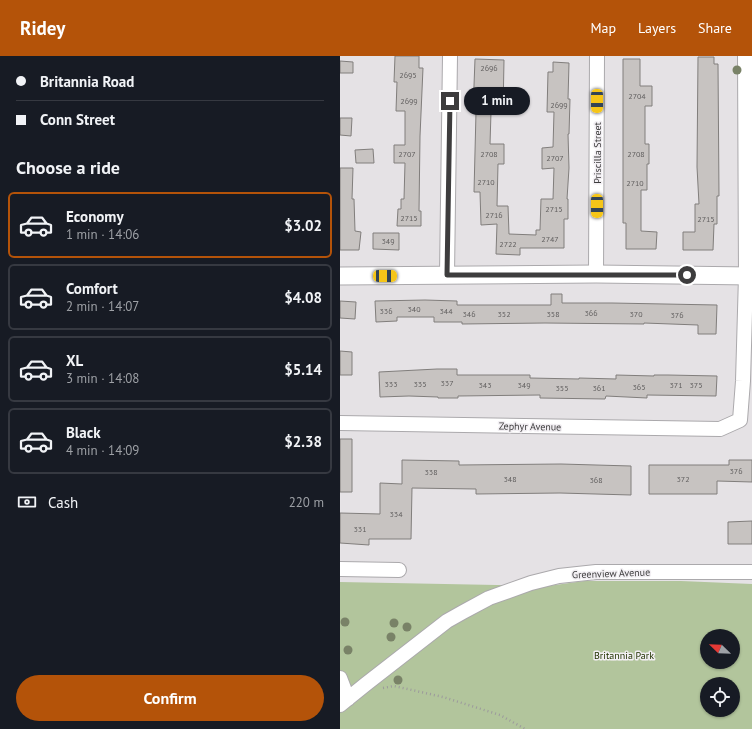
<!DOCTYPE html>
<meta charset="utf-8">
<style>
body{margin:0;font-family:"PT Sans",sans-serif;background:#20242c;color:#f1f3f6;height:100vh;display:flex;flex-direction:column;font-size:15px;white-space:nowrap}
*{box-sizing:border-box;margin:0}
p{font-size:13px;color:#9ea1a6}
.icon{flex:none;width:22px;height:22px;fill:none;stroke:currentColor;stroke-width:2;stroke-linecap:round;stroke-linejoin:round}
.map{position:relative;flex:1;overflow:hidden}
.drawer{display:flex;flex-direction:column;background:#171b24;width:340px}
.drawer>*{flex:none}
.guide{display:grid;align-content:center;height:88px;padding:0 16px;background:#171b24}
.needle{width:26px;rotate:293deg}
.buttons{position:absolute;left:360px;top:573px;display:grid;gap:8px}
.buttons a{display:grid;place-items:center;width:40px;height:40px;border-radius:50%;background:#171b24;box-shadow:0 1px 3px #0004;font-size:20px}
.end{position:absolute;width:18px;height:18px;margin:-9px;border:5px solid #3d3c3d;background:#fff;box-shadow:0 0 0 2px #fff}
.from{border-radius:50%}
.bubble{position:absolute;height:28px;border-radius:14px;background:#171b24;box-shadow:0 1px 3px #0004;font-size:13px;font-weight:700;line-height:28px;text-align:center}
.car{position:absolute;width:12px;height:24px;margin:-12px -6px;border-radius:5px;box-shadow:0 0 3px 1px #0007;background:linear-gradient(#f5c518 24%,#345 0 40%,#f5c518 0 76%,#345 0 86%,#f5c518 0)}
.guide b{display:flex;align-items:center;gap:14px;height:38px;font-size:15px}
.guide b+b{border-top:1px solid #363941}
.guide i{width:10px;height:10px;background:#f1f3f6}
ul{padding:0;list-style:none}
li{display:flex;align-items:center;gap:12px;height:66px;margin:0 8px 6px;padding:0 8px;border:2px solid #363941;border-radius:6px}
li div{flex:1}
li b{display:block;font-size:15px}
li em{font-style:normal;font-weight:700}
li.current{border-color:#b45309}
li>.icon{width:36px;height:36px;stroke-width:1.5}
h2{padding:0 16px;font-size:18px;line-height:48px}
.pay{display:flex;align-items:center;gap:10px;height:44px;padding:0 16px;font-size:15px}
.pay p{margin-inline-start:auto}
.action{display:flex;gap:8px;margin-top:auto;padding:8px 16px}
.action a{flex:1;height:46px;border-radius:24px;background:#b45309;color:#fff;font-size:16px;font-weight:700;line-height:46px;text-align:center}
header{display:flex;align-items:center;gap:24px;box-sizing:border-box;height:56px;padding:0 20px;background:#b45309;color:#fff}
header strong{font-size:19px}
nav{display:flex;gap:22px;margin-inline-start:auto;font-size:14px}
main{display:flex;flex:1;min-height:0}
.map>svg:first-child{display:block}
.green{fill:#b2c59c;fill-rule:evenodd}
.building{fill:#c7c3c1;stroke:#817e7c}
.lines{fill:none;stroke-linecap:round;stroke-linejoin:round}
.minor-casing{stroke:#aba9ac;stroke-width:16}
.tertiary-casing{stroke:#aba9ac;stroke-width:19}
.path{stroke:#9c9a9c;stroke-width:2.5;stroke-dasharray:1 3;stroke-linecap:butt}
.minor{stroke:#fff;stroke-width:14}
.tertiary{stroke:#fff;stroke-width:17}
.tree{fill:#798267}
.route{stroke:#3d3c3d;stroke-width:5}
.labels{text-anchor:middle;stroke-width:3;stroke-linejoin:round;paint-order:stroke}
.number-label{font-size:8px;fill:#605e5e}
.street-label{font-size:10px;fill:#3d3c3d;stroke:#f2eff3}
.park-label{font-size:10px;fill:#213300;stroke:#f2eff3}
</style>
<header>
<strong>Ridey</strong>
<nav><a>Map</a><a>Layers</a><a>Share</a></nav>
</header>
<main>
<section class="drawer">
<div class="guide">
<b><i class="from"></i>Britannia Road</b>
<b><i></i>Conn Street</b>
</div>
<h2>Choose a ride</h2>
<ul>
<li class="current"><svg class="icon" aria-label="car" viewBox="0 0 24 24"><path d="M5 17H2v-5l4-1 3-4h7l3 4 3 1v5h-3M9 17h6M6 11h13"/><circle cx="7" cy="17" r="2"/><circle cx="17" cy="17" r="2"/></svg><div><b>Economy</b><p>1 min · 14:06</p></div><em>$3.02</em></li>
<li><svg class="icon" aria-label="car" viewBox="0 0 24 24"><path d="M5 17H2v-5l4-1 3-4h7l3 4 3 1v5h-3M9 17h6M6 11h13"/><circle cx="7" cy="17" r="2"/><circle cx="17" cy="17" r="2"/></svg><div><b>Comfort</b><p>2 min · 14:07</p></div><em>$4.08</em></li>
<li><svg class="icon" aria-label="car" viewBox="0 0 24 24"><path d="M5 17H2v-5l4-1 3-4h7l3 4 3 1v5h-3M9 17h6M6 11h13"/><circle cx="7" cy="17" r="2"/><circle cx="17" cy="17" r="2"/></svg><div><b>XL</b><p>3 min · 14:08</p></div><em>$5.14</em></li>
<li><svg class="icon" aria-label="car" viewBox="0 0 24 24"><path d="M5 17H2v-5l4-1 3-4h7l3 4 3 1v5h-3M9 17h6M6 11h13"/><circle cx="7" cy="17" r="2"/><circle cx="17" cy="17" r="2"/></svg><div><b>Black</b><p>4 min · 14:09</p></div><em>$2.38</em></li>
</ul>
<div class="pay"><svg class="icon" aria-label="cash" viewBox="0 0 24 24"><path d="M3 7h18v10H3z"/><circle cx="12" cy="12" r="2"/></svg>Cash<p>220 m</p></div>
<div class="action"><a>Confirm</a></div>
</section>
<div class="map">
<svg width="412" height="673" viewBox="0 0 412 673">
<rect width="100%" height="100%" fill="#e5e2e5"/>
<path class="green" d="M244 525H341L412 528V673H0V526L208 530ZM367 580H393V606H367ZM367 628H393V654H367Z"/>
<path class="building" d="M55 0H79V12H83L80 80 79 155H81V170H57L58 153H61V143H64L65 107H54V89H65V55H56L57 26H54Z
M358 1H374V8H378L379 140H377V168H374L373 194H343V176H355V148H359L357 111Z
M135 3 164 4 163 56H151L150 88H164V108H158L157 150H168L169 178 196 179V174H200L201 143H213L214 112 202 113V92L213 91 214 56H207L208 16H213V6L229 7 228 43H230L229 78H228L229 112 227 143H228V163H224V192H180V199L156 198 157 168 141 169 140 136H134L136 56H133Z
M283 3H300V30H312V50H305V88H309V108H307V134H301V175L317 176 316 193H286V167H283Z
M0 5 13 6V17H0Z
M0 62H12L11 80 0 79Z
M33 93 34 107H16L15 94Z
M0 112H13L12 143H14L15 175 21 176 19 194H0Z
M33 177H59V194L33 193Z
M211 238H222V247H272L377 249 376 278H358V269L304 267V268L205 267 122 268V266H94V261H57V265L36 266 35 245 85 244 117 245V249H211Z
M0 245 16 246 15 263 0 262Z
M0 295 12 296V319H0Z
M97 313H117V319H190V322L239 323V322L276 323V319L314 320V319H328L377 320 376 340 307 339V342L266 340 265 343 200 342V339L118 340V342H98V341L69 340 40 341 39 316Z
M0 383H12V436H0Z
M62 404 119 405V409L221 408 291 410V439L220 437 136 438V433L72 432 71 483H29V489L0 487V457L40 458V427L62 428Z
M389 404H412V426L377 425V438H309V409H389Z
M412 465V488H388V466Z"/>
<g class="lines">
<defs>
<path id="minor" d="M256 218 257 0
M107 219 110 0
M0 367 380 373 400 364 403 325 406 220 405 0
M0 513 59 514
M0 622 8 643
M0 649 26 628 107 565 123 556 149 542 191 527 219 520 256 516H412"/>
<path id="tertiary" d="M0 220 256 218 412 220"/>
</defs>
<use href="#minor" class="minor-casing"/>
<use href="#tertiary" class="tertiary-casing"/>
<path class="path" d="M43 632 54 630 103 641 160 659 185 673"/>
<use href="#minor" class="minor"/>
<use href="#tertiary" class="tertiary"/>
</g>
<g class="tree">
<circle cx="397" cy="14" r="4.5"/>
<circle cx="5" cy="566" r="4.5"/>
<circle cx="54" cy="567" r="4.5"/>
<circle cx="67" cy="571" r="4.5"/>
<circle cx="51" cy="581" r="4.5"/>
<circle cx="8" cy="594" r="4.5"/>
<circle cx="58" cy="624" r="4.5"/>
</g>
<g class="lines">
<path class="route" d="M110 45 107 219H347"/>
</g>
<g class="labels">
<g class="number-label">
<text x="149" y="15">2696</text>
<text x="68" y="22">2695</text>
<text x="297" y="43">2704</text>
<text x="69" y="48">2699</text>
<text x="219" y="52">2699</text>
<text x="67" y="101">2707</text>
<text x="149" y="101">2708</text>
<text x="296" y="101">2708</text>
<text x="215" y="105">2707</text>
<text x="146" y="129">2710</text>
<text x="295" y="130">2710</text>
<text x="214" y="156">2715</text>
<text x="154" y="162">2716</text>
<text x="69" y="165">2715</text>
<text x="366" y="166">2715</text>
<text x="210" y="186">2747</text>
<text x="48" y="188">349</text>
<text x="168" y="191">2722</text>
<text x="74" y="256">340</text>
<text x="46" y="258">336</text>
<text x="106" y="258">344</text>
<text x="251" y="260">366</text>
<text x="129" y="261">346</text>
<text x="164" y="261">352</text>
<text x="213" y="261">358</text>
<text x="296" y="261">370</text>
<text x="337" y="262">376</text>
<text x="107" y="330">337</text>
<text x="51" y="331">333</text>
<text x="80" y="331">335</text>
<text x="145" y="332">343</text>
<text x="184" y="332">349</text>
<text x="336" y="332">371</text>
<text x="356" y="332">375</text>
<text x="299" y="334">365</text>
<text x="222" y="335">355</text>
<text x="259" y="335">361</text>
<text x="396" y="418">376</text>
<text x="91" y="419">338</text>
<text x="170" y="426">348</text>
<text x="343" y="426">372</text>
<text x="256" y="427">368</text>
<text x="56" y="461">334</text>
<text x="20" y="476">331</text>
</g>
<g class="street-label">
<text transform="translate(257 97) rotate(-90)" y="4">Priscilla Street</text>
<text transform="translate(190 370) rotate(1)" y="4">Zephyr Avenue</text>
<text transform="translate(271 517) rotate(-2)" y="4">Greenview Avenue</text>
</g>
<g class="park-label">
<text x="284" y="603">Britannia Park</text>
</g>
</g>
</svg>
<div class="buttons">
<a><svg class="needle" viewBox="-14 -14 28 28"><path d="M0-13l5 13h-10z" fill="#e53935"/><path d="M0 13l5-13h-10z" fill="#9ea1a6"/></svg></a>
<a><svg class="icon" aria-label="locate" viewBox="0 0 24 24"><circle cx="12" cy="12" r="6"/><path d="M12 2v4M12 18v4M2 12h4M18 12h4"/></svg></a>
</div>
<i class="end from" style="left:347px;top:219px"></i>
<i class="end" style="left:110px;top:45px"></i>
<div class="bubble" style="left:124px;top:31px;width:66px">1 min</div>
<i class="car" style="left:257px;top:45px;rotate:180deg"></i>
<i class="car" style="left:257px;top:150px;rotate:180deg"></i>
<i class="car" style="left:45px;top:220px;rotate:90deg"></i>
</div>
</main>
